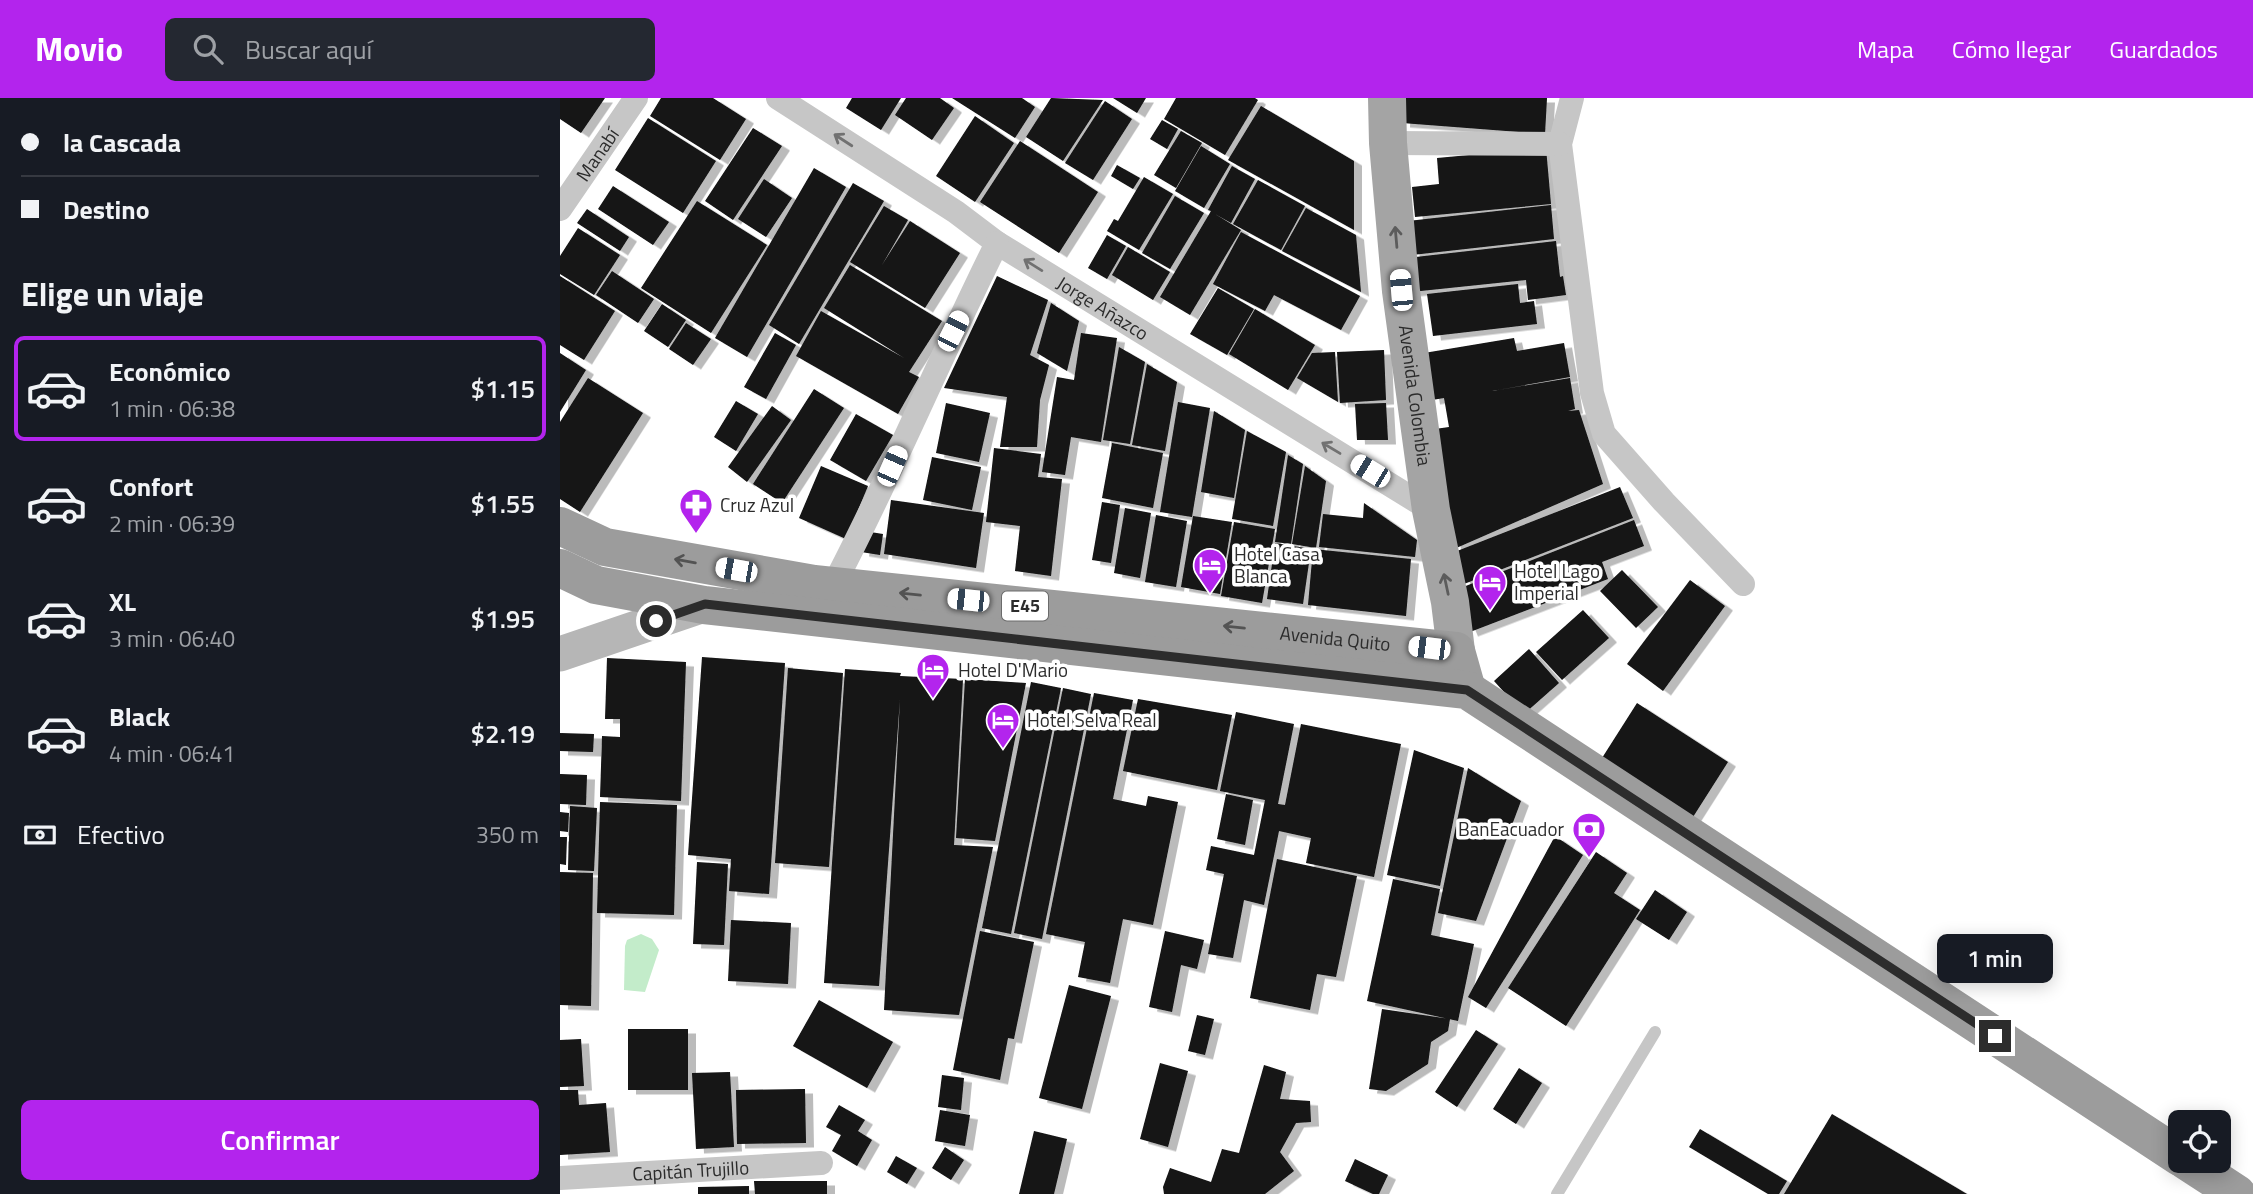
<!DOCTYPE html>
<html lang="es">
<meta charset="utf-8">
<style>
body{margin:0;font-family:"Titillium Web",sans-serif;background:#242831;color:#f1f3f6;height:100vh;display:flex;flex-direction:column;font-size:26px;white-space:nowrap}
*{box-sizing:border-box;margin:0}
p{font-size:23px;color:#9ea1a6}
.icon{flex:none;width:38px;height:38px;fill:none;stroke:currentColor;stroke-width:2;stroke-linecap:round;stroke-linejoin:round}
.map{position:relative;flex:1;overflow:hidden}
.sheet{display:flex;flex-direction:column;background:#171b24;width:560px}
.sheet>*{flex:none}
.top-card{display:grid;align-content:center;height:154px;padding:0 21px;background:#171b24}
.tools{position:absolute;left:1608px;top:1012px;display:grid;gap:14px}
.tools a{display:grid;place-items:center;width:63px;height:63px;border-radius:10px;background:#171b24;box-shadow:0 4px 18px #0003;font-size:35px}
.end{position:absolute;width:32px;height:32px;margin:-16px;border:9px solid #2c2c2c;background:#fff;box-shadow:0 0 0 4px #fff}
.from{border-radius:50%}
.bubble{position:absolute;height:49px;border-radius:10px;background:#171b24;box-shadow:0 4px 18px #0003;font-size:23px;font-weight:600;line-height:49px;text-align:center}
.car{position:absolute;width:21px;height:42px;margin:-21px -10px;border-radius:9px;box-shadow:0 0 5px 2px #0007;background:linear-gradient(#fff 24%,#345 0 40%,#fff 0 76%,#345 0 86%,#fff 0)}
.top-card b{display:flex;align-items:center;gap:24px;height:66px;font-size:26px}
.top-card b+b{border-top:2px solid #363941}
.top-card i{width:18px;height:18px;background:#f1f3f6}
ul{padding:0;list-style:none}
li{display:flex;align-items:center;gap:21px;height:105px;margin:0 14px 10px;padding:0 7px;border:4px solid transparent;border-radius:10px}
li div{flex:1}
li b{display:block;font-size:26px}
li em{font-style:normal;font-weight:600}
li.selected{border-color:#b324ed}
li>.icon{width:63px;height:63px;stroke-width:1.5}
h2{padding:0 21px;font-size:32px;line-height:84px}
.pay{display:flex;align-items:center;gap:18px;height:77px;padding:0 21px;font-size:26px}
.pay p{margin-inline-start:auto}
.cta{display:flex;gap:14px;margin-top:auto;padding:14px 21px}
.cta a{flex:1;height:80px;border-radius:10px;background:#b324ed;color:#fff;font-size:28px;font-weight:600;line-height:80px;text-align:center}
header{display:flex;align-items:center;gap:42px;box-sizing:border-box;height:98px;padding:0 35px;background:#b324ed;color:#fff}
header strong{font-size:33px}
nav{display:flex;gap:38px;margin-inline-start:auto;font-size:24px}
.search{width:490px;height:63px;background:#242831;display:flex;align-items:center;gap:18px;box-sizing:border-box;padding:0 24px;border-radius:10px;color:#9ea1a6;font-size:26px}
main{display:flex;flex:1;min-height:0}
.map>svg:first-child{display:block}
.water{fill:#c3ecca}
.building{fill:#131313;filter:url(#shadow)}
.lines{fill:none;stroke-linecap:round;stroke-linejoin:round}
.service{stroke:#c6c6c6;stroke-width:12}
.minor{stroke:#c6c6c6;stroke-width:24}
.secondary{stroke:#b6b6b6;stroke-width:35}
.primary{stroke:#a4a4a4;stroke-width:38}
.trunk{stroke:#9c9c9c;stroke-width:38}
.oneway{stroke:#717171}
.oneway2{stroke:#5c5c5c}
.oneway3{stroke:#535353}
.route{stroke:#2c2c2c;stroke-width:9}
.labels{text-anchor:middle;stroke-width:7;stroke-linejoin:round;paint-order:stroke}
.shield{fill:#fff;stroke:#6b6b6b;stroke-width:2}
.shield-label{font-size:18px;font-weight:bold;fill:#2c2c2c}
.street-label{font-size:19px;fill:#2c2c2c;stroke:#fff}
.poi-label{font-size:19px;fill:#2c2c2c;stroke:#fff;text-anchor:start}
</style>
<header>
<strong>Movio</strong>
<div class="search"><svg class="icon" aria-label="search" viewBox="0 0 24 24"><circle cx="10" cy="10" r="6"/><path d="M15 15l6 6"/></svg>Buscar aquí</div>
<nav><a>Mapa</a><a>Cómo llegar</a><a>Guardados</a></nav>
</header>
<main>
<section class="sheet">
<div class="top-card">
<b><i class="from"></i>la Cascada</b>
<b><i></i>Destino</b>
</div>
<h2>Elige un viaje</h2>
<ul>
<li class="selected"><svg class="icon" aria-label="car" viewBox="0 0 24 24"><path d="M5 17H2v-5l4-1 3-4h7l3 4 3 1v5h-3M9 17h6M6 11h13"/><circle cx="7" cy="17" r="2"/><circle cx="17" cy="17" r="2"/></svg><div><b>Económico</b><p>1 min · 06:38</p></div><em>$1.15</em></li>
<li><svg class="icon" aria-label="car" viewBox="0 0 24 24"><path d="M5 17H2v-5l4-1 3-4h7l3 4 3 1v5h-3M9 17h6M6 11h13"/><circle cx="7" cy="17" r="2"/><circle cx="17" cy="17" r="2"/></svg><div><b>Confort</b><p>2 min · 06:39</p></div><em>$1.55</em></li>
<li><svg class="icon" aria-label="car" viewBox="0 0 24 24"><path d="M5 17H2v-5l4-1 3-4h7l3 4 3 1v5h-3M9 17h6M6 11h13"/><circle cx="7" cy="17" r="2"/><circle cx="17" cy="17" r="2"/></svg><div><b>XL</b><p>3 min · 06:40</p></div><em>$1.95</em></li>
<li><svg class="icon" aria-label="car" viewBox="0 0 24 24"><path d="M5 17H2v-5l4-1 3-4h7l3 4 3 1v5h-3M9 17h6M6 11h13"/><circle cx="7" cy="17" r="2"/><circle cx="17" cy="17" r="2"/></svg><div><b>Black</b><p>4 min · 06:41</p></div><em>$2.19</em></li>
</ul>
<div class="pay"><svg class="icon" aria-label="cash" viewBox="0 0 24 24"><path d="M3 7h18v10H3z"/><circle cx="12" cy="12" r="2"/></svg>Efectivo<p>350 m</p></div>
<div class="cta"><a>Confirmar</a></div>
</section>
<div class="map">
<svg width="1693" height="1096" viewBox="0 0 1693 1096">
<defs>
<filter id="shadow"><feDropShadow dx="8" dy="4.5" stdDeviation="0" flood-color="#0004"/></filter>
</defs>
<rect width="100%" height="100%" fill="#fff"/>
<path class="water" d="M81 836 92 841 99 852 85 894 64 892 65 848 67 842Z"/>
<path class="building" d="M0 0H45L21 35 0 21Z
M101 0H153L186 21 160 62 90 18Z
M292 0H341L321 32 286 10Z
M346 0H380L394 10 372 42 335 17Z
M392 0H462L475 9 455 40Z
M491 0 543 2 503 63 466 39Z
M553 0H586L577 15Z
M616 0H695L698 2 665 57 604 21Z
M843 0H987L985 36 842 25Z
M545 3 572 21 533 82 505 65Z
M701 8 794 63V132L668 62Z
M415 18 454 45 415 104 376 78Z
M88 20 156 63 123 115 55 72Z
M602 22 618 31 607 51 590 41Z
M193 30 222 48 173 122 145 103Z
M621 33 642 45 616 90 594 77Z
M460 43 538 94 499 155 420 104Z
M641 48 670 66 644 110 615 93Z
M986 50 991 106 855 119 852 89 879 86 877 60Z
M557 67 580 80 573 91 551 78Z
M672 68 695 81 671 125 655 116 681 132 630 217 600 199 651 113 648 112Z
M254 70 286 89 187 259 155 240Z
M584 79 613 96 579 152 547 133 554 121 558 123Z
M204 81 232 100 206 139 178 121Z
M698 82 745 108 721 152 673 126Z
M293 85 324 103 239 246 209 227Z
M53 88 109 124 93 147 38 111Z
M615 98 644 115 610 171 582 155Z
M137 103 207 147 151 235 81 190Z
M991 107 994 141 852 157 848 123Z
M324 108 348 122 322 167 350 123 400 155 365 210 290 164Z
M746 110 796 137 801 194 722 153Z
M27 111 69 139 60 153 17 125Z
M18 130 60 157 34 197 0 176V158Z
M681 134 800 198 781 232 714 197 705 213 653 186Z
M547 137 566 148 547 181 528 170Z
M996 143 1000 179 1003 178 1006 197 968 202 966 182 851 194 847 160Z
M568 149 610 174 593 202 552 177Z
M290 167 382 223 349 274 359 279 338 316 236 258 261 213 344 260 264 210Z
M52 173 94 201 78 225 36 197Z
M0 178 55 213 24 262 0 247Z
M437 178 488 202 470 257 489 267 480 302 477 349H440L447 299 384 290Z
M958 186 960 205 974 203 977 226 873 238 867 196Z
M658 190 694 211 667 257 630 236Z
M491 205 519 223 507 273 477 255Z
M102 206 126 222 108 249 84 233Z
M695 211 755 247 728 292 669 256Z
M126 225 151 241 133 267 109 251Z
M215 235 236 247 206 301 184 289Z
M521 235 557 240 541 344 511 339 505 377 482 374 497 279 514 282Z
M954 240 957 253 1004 245 1010 279 932 293 1010 280 1015 311 1008 313 1019 312 1043 386 894 451 868 332 889 329 884 300 872 302 864 255Z
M559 249 585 264 570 346 543 342Z
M824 252 826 302 780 305 777 254Z
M775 254 778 304 737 280 752 255Z
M0 255 26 272 0 314Z
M587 266 617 284 605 353 572 347Z
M28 280 83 315 20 414 0 401V324Z
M254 291 284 310 222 405 193 386Z
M176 303 198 316 176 353 154 339Z
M618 304 650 310 632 419 600 414Z
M386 305 430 315 419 364 376 355Z
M826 305 828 342H797L795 306Z
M212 308 231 322 187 384 168 369Z
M654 313 685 332 674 400 641 394Z
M296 316 333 337 306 383 270 362Z
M687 333 726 354 713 428 672 421Z
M552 345 603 355 593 410 542 400Z
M434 350 481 356 478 379 502 381 491 478 455 473 460 428 426 424Z
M728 357 743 366 731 446 715 444Z
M372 359 421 369 412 412 363 402Z
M261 368 308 388 286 441 239 420Z
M745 368 766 383 756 450 732 446Z
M1060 389 1073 420 904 486 892 455Z
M331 402 424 415 416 470 324 456Z
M542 404 560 407 551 465 532 462Z
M804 405 857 442 855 459 759 449 763 416 803 420Z
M565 410 591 415 580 480 554 475Z
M596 417 627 423 616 489 585 484Z
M633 418 672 424 660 496 621 489Z
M1074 422 1084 448 1042 464 1048 481 910 534 893 493Z
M674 424 715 431 702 505 661 498Z
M304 433 323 436 320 457 301 454Z
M715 445 751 451 743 506 707 501Z
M753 451 851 461 846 518 748 507Z
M1062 472 1098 509 1076 530 1040 493Z
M1130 482 1165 508 1103 593 1067 566Z
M1023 512 1049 540 1002 582 976 554Z
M969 551 999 585 964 616 934 583Z
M142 559 225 565 209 796 169 793 171 761 128 757Z
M47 560 126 564 121 703 40 699 42 638 60 639V621H45Z
M228 570 283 575 269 769 215 765Z
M285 571 341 575 340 578 403 581 394 747 433 749 399 917 324 912 340 601 319 888 264 885Z
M405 581 466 585 435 743 396 740Z
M471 584 501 590 451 836 422 830Z
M503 590 531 596 482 841 454 835Z
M534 595 573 602 553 701 586 708 588 698 618 704 593 827 563 821 550 885 518 879 525 844 486 836Z
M578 601 672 617 657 692 563 673Z
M1077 605 1168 664 1133 719 1042 660Z
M676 614 734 626 718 706 725 707 741 626 841 646 814 779 746 765 751 740 719 733 704 807 684 802 673 860 648 856 664 776 646 772 651 748 694 757 705 702 660 693Z
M0 635 34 636 33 654 0 653Z
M854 652 904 670 880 788 827 777Z
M908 670 961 703 916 823 878 815Z
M0 676 27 677 26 707 0 706Z
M666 696 693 702 685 747 657 741Z
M40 704 117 707 114 817 37 815Z
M10 708 37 710 34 773 8 772Z
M0 714 9 715 8 734 0 733Z
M995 738 1023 757 926 910 908 899Z
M0 739H7L6 767 0 766Z
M1036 754 1067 775 1054 795 1080 812 1006 928 948 890Z
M717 761 797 778 776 879 757 876 750 912 690 900Z
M137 764 168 766 164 847 133 846Z
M0 774 33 775 31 908 0 907Z
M833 781 880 791 871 837 914 846 898 923 807 903Z
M1095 792 1127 814 1109 842 1076 821Z
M171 822 231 825 228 886 168 883Z
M420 833 474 844 454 941 448 940 440 982 393 972Z
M605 833 644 842 637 871 621 867 612 914 589 909Z
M509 887 551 898 522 1011 479 1000Z
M259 902 333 944 307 990 233 948Z
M822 911 890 921 888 933 871 944 868 966 826 993 809 991Z
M637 917 654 921 645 957 628 953Z
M68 931H128V992H68Z
M916 932 938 946 897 1009 875 994Z
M21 941 24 988 0 989V942Z
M600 965 628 973 608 1049 580 1041Z
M704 967 726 974 720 1001 750 1003 751 1024 736 1025 720 1054 734 1073 705 1096H604L603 1089 610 1070 651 1084 662 1051 679 1055Z
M959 970 982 985 956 1026 933 1011Z
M170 974 174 1049 136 1051 132 975Z
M382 977 404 980 401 1012 378 1009Z
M245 991 246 1045 177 1046 176 992Z
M0 992H18L19 1007 46 1005 50 1054 0 1057Z
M279 1007 305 1022 298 1033 312 1042 297 1068 272 1053 281 1037 266 1029Z
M380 1012 410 1017 405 1048 375 1043Z
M1272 1016 1407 1096H1224Z
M1140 1031 1227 1083 1219 1096H1208L1129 1049Z
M474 1033 507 1041 494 1096H459Z
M385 1049 404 1062 391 1082 372 1070Z
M336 1058 357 1070 347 1086 327 1074Z
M795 1061 828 1077 819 1096H813L785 1083Z
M194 1083H267V1096H195Z
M189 1088V1096H138V1089Z"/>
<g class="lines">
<path class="service" d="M997 1096 1095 934"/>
<g class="minor">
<path id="s1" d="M218 0 396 114 437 145 871 412"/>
<path d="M1012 0 1000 46 1032 295 1044 336 1104 404 1183 486"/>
<path d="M828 45 1000 46"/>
<path id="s2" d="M0 111 76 0"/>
<path d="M273 488C332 376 380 259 437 145"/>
<path id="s3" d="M0 1080 261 1065"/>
</g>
<path class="secondary" d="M0 556 144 507"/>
<path class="primary" id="s4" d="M827 0 828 45 841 193 871 412 890 504 896 553"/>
<g class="trunk">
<path id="s5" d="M0 428 45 449 254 486 896 553 907 592"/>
<path d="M0 470 36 487 144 507 907 592 1620 1059"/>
<path d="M1625 1062 1677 1096"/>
</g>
</g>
<defs><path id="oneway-shaft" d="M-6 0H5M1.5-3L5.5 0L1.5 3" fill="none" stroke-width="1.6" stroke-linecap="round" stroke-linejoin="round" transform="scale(1.75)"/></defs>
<g class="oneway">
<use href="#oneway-shaft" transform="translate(283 42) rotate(-147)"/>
<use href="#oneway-shaft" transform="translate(473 167) rotate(-148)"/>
<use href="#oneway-shaft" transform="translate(771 350) rotate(-149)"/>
</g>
<g class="oneway2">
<use href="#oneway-shaft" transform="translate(836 139) rotate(-95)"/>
<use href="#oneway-shaft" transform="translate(886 486) rotate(-102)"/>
</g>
<g class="oneway3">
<use href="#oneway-shaft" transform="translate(125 463) rotate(-170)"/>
<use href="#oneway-shaft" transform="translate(350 496) rotate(-174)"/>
<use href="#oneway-shaft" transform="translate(674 529) rotate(-174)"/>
</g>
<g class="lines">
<path class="route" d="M96 523 145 506 907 592 1435 938"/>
</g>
<defs>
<symbol id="pharmacy-pin" viewBox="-11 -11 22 30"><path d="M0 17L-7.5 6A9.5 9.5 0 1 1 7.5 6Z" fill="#b324ed" stroke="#fff"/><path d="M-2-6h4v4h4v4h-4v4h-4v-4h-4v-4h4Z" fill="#fff"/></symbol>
<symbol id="hotel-pin" viewBox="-11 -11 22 30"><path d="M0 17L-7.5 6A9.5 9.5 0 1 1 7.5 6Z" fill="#b324ed" stroke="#fff"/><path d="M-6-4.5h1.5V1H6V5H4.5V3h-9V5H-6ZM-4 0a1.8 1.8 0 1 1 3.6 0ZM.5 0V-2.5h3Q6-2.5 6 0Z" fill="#fff"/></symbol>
<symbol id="bank-pin" viewBox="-11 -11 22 30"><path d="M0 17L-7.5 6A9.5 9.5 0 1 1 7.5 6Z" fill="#b324ed" stroke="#fff"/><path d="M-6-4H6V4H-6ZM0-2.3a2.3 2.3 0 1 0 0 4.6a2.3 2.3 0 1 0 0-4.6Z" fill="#fff"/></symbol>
</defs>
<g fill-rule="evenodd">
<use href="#pharmacy-pin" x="117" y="388" width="38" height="52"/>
<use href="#hotel-pin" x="631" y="448" width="38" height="52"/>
<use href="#hotel-pin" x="911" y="465" width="38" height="52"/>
<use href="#hotel-pin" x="354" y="553" width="38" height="52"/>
<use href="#hotel-pin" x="424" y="603" width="38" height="52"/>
<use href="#bank-pin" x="1010" y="712" width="38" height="52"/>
</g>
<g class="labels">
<rect class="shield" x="442" y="493.5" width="46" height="29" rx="5"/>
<g class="shield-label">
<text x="465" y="514">E45</text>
</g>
<g class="street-label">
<text dy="7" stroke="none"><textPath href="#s2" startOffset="66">Manabí</textPath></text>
<text dy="7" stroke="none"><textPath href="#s1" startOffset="387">Jorge Añazco</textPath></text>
<text dy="7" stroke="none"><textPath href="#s4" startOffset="299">Avenida Colombia</textPath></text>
<text dy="7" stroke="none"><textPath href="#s5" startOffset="786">Avenida Quito</textPath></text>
<text dy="7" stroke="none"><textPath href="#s3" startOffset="131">Capitán Trujillo</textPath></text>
</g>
<g class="poi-label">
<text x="160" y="414">Cruz Azul</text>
<text x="674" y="463">Hotel Casa<tspan x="674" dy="22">Blanca</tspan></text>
<text x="954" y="480">Hotel Lago<tspan x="954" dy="22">Imperial</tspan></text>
<text x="398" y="579">Hotel D'Mario</text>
<text x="467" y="629">Hotel Selva Real</text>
<text x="1004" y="738" text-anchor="end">BanEacuador</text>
</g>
</g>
</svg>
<div class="tools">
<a><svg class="icon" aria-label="locate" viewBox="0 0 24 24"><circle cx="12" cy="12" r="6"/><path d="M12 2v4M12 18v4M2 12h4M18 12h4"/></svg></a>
</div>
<i class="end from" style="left:96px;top:523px"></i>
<i class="end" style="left:1435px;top:938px"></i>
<div class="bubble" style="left:1377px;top:836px;width:116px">1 min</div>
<i class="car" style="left:841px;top:192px;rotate:355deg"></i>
<i class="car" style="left:393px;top:233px;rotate:27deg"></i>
<i class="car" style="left:332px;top:368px;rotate:24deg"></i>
<i class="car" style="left:810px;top:373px;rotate:301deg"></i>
<i class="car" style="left:176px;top:472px;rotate:280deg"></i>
<i class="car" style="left:408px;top:502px;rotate:276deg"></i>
<i class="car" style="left:869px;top:550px;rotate:277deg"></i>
</div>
</main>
